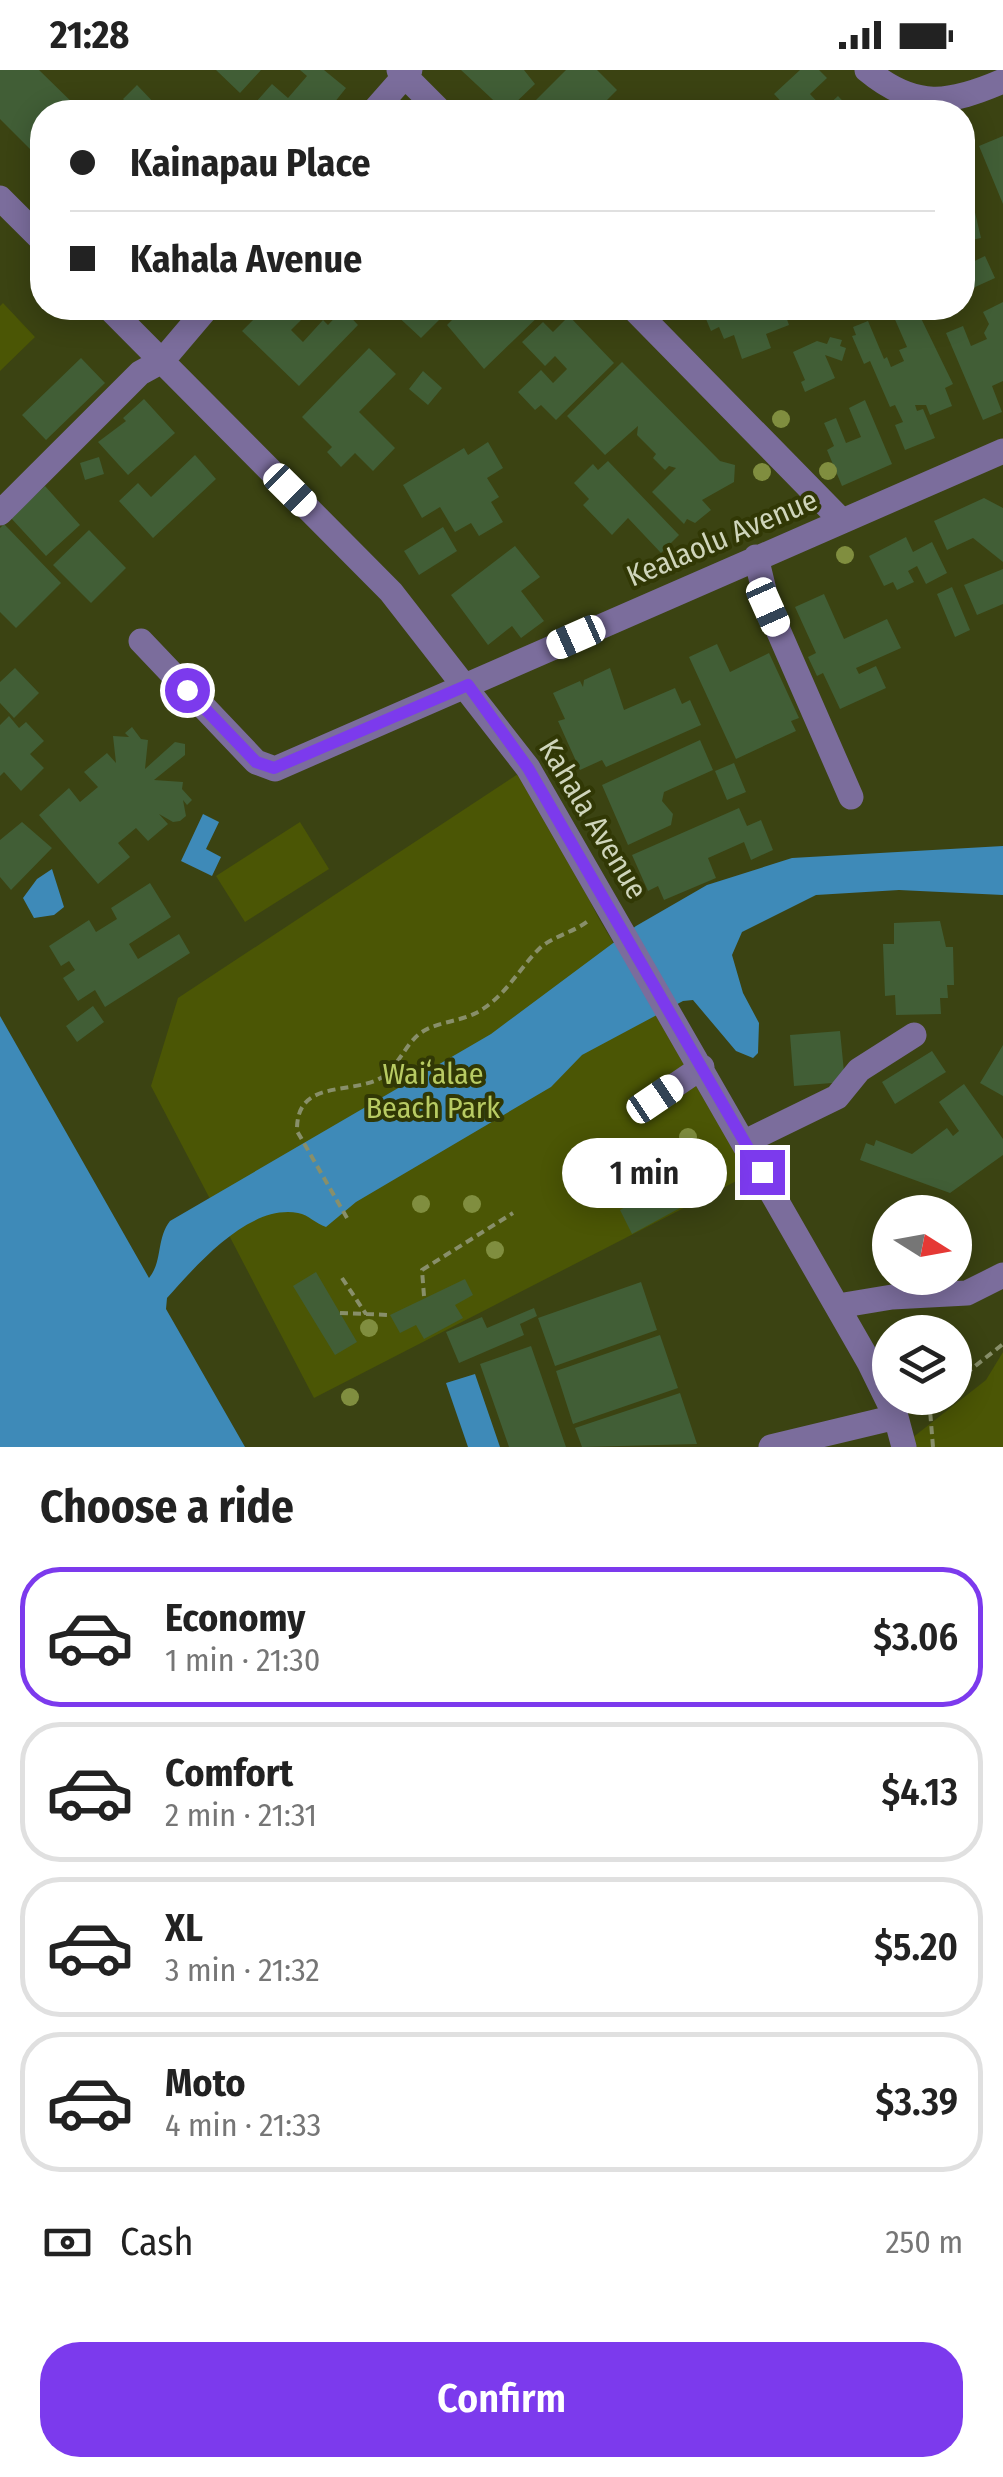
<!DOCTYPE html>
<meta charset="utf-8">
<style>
body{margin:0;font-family:"Fira Sans Condensed",sans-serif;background:#f6f6f6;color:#222;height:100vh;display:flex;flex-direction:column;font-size:38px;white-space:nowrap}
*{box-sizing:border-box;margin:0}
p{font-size:32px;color:#767676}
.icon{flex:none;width:55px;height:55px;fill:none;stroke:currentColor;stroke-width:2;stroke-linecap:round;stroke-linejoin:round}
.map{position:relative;height:1377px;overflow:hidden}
.sheet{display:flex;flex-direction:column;background:#fff;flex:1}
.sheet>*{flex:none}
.hud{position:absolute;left:30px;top:30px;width:945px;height:220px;border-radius:40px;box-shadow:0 5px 25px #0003;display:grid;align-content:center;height:220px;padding:0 40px;background:#fff}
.needle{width:65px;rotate:101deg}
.fabs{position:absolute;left:872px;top:1125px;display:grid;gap:20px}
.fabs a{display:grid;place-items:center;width:100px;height:100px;border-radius:50%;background:#fff;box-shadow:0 5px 25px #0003;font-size:50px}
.end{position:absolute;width:45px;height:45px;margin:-22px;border:12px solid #7c3aed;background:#fff;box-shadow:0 0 0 5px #fff}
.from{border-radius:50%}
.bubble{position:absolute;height:70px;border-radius:35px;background:#fff;box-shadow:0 5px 25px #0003;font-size:32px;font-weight:600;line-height:70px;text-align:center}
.car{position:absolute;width:30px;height:60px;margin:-30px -15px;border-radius:12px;box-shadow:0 0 8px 2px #0007;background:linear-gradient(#fff 24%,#345 0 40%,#fff 0 76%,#345 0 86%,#fff 0)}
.hud b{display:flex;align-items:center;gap:35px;height:95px;font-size:38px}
.hud b+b{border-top:2px solid #e0e0e0}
.hud i{width:25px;height:25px;background:#222}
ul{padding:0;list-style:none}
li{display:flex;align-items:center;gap:30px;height:140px;margin:0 20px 15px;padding:0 20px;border:5px solid #e0e0e0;border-radius:40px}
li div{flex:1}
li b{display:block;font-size:38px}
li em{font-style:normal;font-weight:600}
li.active{border-color:#7c3aed}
li>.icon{width:90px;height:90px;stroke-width:1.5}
h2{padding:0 40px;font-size:45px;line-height:120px}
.pay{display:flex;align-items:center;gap:25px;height:110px;padding:0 40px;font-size:38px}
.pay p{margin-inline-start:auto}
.action{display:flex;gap:20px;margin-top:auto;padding:20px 40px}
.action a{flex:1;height:115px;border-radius:40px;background:#7c3aed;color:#fff;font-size:40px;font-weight:600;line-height:115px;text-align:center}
.status{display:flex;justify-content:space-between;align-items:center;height:70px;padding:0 50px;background:#fff;direction:ltr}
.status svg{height:28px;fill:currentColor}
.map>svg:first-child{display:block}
.green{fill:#4b5605}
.water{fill:#3e8ab8}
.building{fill:#415e36}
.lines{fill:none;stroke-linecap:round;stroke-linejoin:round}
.path{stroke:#888f6a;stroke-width:4;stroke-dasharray:8 5;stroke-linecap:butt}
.minor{stroke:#7b6d9c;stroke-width:25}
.tree{fill:#808e3f}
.route{stroke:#7c3aed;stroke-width:12}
.labels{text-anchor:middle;stroke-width:8;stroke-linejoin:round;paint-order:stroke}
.street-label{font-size:30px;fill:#cfd5bb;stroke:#313805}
.park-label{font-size:30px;fill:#b8cb63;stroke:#313805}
</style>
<div class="status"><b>21:28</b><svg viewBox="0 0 49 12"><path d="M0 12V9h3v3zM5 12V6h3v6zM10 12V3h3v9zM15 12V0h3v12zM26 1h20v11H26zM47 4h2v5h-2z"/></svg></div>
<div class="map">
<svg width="1003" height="1377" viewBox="0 0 1003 1377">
<rect width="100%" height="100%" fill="#3b4312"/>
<path class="green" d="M3 233 35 267 0 301V236Z
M524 700 598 847 750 1104 314 1328 151 1016 178 928Z
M300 752 329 799 245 852 216 806Z
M1003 1282V1377H915L912 1368 986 1310Z"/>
<path class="water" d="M203 744 219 752 206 779 221 787 212 806 181 791Z
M1003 776V825L899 820 816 825 742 862 732 885 743 923 759 953 758 983 753 988 736 981 693 930 683 931 582 985 551 1017 356 1132 326 1157C316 1154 309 1145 298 1143 248 1134 196 1196 167 1228L166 1239 245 1377H0V946L149 1208C163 1191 156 1169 170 1151L491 964 636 856 707 815 792 788Z
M52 799 64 837 54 845 34 848 23 828 37 809Z
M475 1304 500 1377H468L446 1313Z"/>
<path class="building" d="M0 0H39L82 42H42V81L37 86 0 49Z
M216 0H261L240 23Z
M300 0H324L346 18 330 38 321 30 311 42H247L272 14 288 28 307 6Z
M461 0H524L535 14 506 42Z
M566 0H597L617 20 595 42H524Z
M800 0H819L827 8 810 24 824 39 838 26 853 42H791L774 24Z
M137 15 158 37 152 42H136L123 29Z
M1003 66V134L979 76Z
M962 87 981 168 962 172Z
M985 186 995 208 962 223V197Z
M1003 232V311L992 316 1002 342 983 350 946 263 963 256 971 276 987 269 984 263 989 254 983 242Z
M265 238H302L296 244 302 249 291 260 303 272 323 250 328 255 343 239 358 255 299 316 242 261Z
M397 238H451L421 268 393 242Z
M464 238H547L484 299 447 255Z
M713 238H783L789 255 766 264 771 278 742 289 734 265 724 269 719 257 711 261 706 249 716 245Z
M890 238H916L953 314 945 318 952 336 930 345 926 335H915L917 341 923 339 935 368 905 380 895 355 903 352 895 335 890 337 870 291 864 294 852 266 856 265 853 257 868 251 884 289 887 287 891 297 904 291 899 280 907 277Z
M569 246 614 293 556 350 541 335 535 340 518 322 541 300 553 313 567 299 555 286 545 296 522 272 543 252 553 262Z
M830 267 842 270 840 276 846 278 842 291 825 285 835 308 805 322 801 312 805 310 793 282 817 271 827 274Z
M369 278 396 304 359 342 395 378 373 401 355 383 341 397 327 382 332 377 302 347Z
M81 288 105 313 46 370 22 345Z
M622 292 720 391 735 395 734 412 702 430 711 440 695 453 687 449 684 454 652 422 676 398 669 396 665 400 653 388 656 384 637 365 638 356 605 385 567 346Z
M423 301 442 318 428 335 409 319Z
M144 329 175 363 128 405 98 372 126 351 123 348Z
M865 330 892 394 842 416 827 380 834 376 824 353 836 348 846 373 861 367 849 338Z
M488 372 503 398 487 408 499 427 491 432 503 452 479 466 471 453 455 462 440 437 422 448 403 415 464 378 468 385Z
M195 385 216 409 153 468 119 431 138 413 151 427Z
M99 387 104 404 85 410 80 393Z
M608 391 679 465 661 483 628 448 612 465 583 435 589 429 574 413 593 394 598 400Z
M45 416 80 455 46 486 11 448Z
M984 428 1003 438V492L973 468 947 480 934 451Z
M4 454 61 513 16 558 0 542V458Z
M443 457 457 481 419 505 404 481Z
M89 460 126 498 91 533 53 495Z
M906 467 913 482 932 472 947 503 926 514 917 496 908 501 914 512 897 520 893 512 884 516 869 486Z
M515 476 540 507 521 521 544 551 521 568 512 556 488 575 451 525Z
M1003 499V534L977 545 964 515Z
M952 517 970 560 955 567 937 524Z
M824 524 844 569 887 549 901 578 856 598 859 604 876 596 886 618 840 639 823 603 817 606 808 587 816 583 795 537Z
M717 574 730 602 769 583 799 648 791 651 796 661 736 689 689 587Z
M15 598 39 623 14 648 0 633V612Z
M610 598 624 640 675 618 682 634 690 630 701 655 606 697 602 690 580 700 558 651 565 649 553 623 580 611 583 617 584 610Z
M9 646 19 658 26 652 44 671 30 684 44 698 21 721 4 702 0 706V655Z
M132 657 141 669 148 670 145 699 175 672 185 674V685L154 710 183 712 182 719 192 730 187 735 183 730 186 746 180 751 173 752 159 744 168 754 148 771 136 758 118 773 130 787 98 814 39 745 69 718 80 732 98 717 84 702 107 683 116 693 113 666 129 667 125 663Z
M700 670 713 700 664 722 662 731 673 744 671 755 628 775 602 715Z
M734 693 746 722 727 730 715 701Z
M739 738 747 756 761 750 773 780 751 790 744 772 708 788 716 808 664 830 658 816 648 821 632 785Z
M22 752 52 778 11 820 0 807V770Z
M150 813 171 847 129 874 138 889 179 864 190 883 105 937 95 920 78 931 63 908 75 900 69 891 61 896 49 876 89 850 96 862 117 849 111 838Z
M940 851 946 877H953L954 915H947L948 928H940L941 944 896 945 895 925 885 926 883 874H894V853Z
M93 936 104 952 77 972 66 956Z
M840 961 845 1012 794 1016 790 965Z
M1003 975V1026L980 1013Z
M932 981 946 1002 895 1034 882 1012Z
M964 1014 1003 1069V1085L950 1123 860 1090 866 1073 874 1076 876 1070 912 1084 947 1058 953 1066 959 1061 939 1032Z
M678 1108 691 1132 632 1164 620 1140Z
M316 1202 357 1272 335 1285 293 1216Z
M465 1209 473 1225 455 1235 463 1248 424 1269 416 1255 400 1263 390 1245Z
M641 1212 657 1260 555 1296 538 1248Z
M534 1238 537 1246 520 1254 524 1265 459 1293 446 1262 482 1247 487 1258Z
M660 1265 678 1318 573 1354 556 1301Z
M531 1276 566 1377H509L480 1294Z
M680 1323 697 1374 582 1377 575 1358Z"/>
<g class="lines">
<path class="path" d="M347 1148 297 1061C296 1011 344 1024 377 1010 396 1001 403 978 418 965 433 952 459 952 476 943 506 927 518 899 541 877 554 866 574 862 588 851
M342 1208 366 1244
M424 1226 422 1200 513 1143
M340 1243 390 1245
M955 1312 1003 1274
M933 1377 930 1340 940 1328"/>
<path class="minor" d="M399 0 441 42
M867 0C915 40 950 34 1003 11
M373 42 410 0
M0 128 42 170
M109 238 391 522 528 698 869 1292 896 1347 904 1377
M633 238 842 451
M0 443 140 303 162 291 207 238
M756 487 768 537 851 727
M141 571 256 692 275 699 1003 381
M655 1029 702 997
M745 1072 837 1027 859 1000 914 965
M838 1236 892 1227 967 1223 1003 1205
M771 1377 896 1347"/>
</g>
<g class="tree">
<circle cx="781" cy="349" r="9"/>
<circle cx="828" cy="401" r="9"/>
<circle cx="762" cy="402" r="9"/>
<circle cx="845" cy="485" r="9"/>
<circle cx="688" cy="1067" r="9"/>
<circle cx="421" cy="1134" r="9"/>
<circle cx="472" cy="1134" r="9"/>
<circle cx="495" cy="1180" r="9"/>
<circle cx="369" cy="1258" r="9"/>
<circle cx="350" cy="1327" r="9"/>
</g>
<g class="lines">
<path class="route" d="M187 620 256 692 274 698 468 615 528 698 762 1102"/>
</g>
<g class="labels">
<g class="street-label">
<text transform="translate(722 468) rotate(-23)" y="10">Kealaolu Avenue</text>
<text transform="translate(593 749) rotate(59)" y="10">Kahala Avenue</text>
</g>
<g class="park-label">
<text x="433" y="1014">Waiʻalae<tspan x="433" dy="34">Beach Park</tspan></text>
</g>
</g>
</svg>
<div class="fabs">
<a><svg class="needle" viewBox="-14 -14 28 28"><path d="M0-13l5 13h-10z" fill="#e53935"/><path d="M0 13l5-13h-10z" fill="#767676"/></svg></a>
<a><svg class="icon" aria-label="layers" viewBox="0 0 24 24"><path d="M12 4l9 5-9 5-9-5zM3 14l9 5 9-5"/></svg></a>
</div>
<i class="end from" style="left:187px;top:620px"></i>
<i class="end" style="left:762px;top:1102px"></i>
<div class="bubble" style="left:562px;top:1068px;width:165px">1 min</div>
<i class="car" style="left:290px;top:420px;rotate:135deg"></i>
<i class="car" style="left:768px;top:537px;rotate:156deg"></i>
<i class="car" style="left:576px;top:567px;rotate:246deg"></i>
<i class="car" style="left:655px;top:1029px;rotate:56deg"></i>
<div class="hud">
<b><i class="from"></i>Kainapau Place</b>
<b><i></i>Kahala Avenue</b>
</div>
</div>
<section class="sheet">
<h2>Choose a ride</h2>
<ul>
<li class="active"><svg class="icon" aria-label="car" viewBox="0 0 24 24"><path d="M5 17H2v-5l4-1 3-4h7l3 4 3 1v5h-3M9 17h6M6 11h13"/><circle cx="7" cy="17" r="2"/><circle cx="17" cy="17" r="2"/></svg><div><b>Economy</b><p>1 min · 21:30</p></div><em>$3.06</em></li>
<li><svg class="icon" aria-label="car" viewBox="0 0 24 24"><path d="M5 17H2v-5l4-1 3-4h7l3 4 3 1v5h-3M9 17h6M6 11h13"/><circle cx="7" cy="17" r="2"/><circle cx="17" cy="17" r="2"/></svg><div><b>Comfort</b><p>2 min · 21:31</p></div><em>$4.13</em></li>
<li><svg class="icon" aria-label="car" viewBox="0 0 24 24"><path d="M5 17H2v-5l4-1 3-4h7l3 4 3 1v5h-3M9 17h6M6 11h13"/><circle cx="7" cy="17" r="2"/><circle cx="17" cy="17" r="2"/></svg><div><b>XL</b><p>3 min · 21:32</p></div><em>$5.20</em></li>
<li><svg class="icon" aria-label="car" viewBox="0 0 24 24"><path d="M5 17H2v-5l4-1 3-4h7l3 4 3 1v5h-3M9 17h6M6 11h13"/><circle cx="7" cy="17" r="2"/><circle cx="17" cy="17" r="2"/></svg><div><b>Moto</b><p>4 min · 21:33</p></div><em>$3.39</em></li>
</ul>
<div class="pay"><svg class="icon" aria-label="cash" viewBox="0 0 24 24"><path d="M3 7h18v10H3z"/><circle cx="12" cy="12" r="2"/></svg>Cash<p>250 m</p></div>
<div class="action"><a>Confirm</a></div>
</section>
